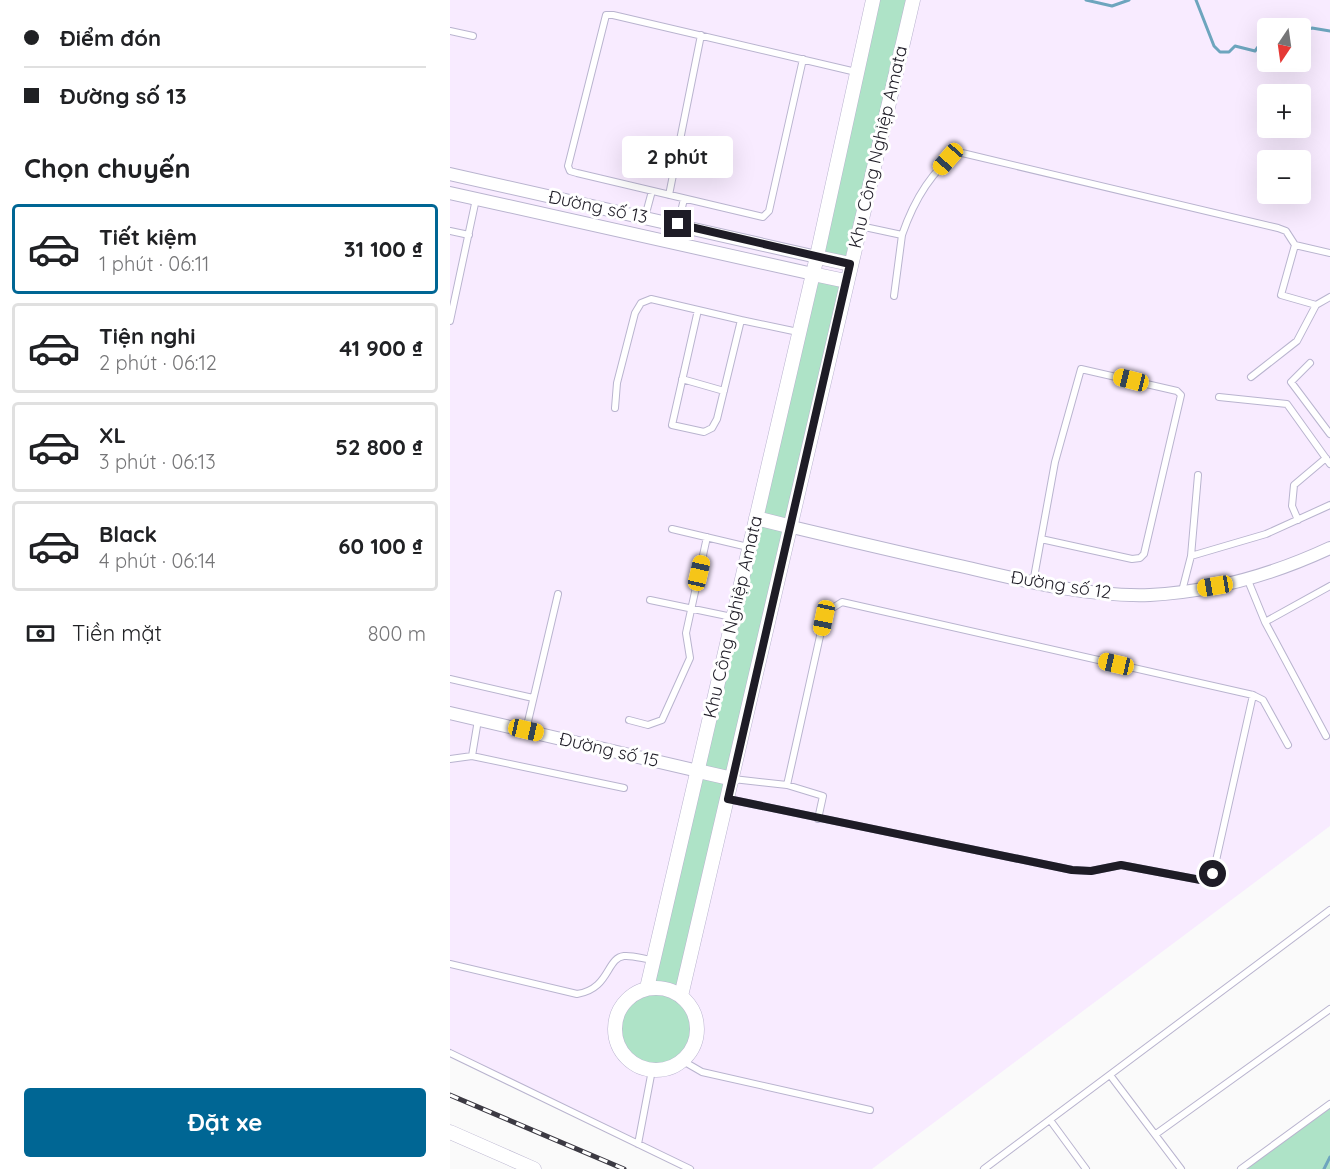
<!DOCTYPE html>
<html lang="vi">
<meta charset="utf-8">
<style>
body{margin:0;font-family:Quicksand,sans-serif;background:#f6f6f6;color:#202124;height:100vh;display:flex;flex-direction:column;font-size:22px;white-space:nowrap}
*{box-sizing:border-box;margin:0}
p{font-size:20px;color:#757577}
.icon{flex:none;width:33px;height:33px;fill:none;stroke:currentColor;stroke-width:2;stroke-linecap:round;stroke-linejoin:round}
.map{position:relative;flex:1;overflow:hidden}
.details{display:flex;flex-direction:column;background:#fff;width:450px}
.details>*{flex:none}
.banner{display:grid;align-content:center;height:132px;padding:0 24px;background:#fff}
.needle{width:39px;rotate:193deg}
.fabs{position:absolute;left:807px;top:18px;display:grid;gap:12px}
.fabs a{display:grid;place-items:center;width:54px;height:54px;border-radius:6px;background:#fff;box-shadow:0 6px 24px #0002;font-size:30px}
.end{position:absolute;width:27px;height:27px;margin:-14px;border:8px solid #1e1c26;background:#fff;box-shadow:0 0 0 3px #fff}
.from{border-radius:50%}
.bubble{position:absolute;height:42px;border-radius:6px;background:#fff;box-shadow:0 6px 24px #0002;font-size:20px;font-weight:800;line-height:42px;text-align:center}
.car{position:absolute;width:18px;height:36px;margin:-18px -9px;border-radius:8px;box-shadow:0 0 4px 2px #0007;background:linear-gradient(#f5c518 24%,#345 0 40%,#f5c518 0 76%,#345 0 86%,#f5c518 0)}
.banner b{display:flex;align-items:center;gap:21px;height:57px;font-size:22px}
.banner b+b{border-top:2px solid #e0e0e0}
.banner i{width:15px;height:15px;background:#202124}
ul{padding:0;list-style:none}
li{display:flex;align-items:center;gap:18px;height:90px;margin:0 12px 9px;padding:0 12px;border:3px solid #e0e0e0;border-radius:6px}
li div{flex:1}
li b{display:block;font-size:22px}
li em{font-style:normal;font-weight:800}
li.selected{border-color:#006694}
li>.icon{width:54px;height:54px;stroke-width:1.5}
h2{padding:0 24px;font-size:27px;line-height:72px}
.pay{display:flex;align-items:center;gap:15px;height:66px;padding:0 24px;font-size:22px}
.pay p{margin-inline-start:auto}
.button{display:flex;gap:12px;margin-top:auto;padding:12px 24px}
.button a{flex:1;height:69px;border-radius:6px;background:#006694;color:#fff;font-size:24px;font-weight:800;line-height:69px;text-align:center}
main{display:flex;flex:1;min-height:0}
.map>svg:first-child{display:block}
.industrial{fill:#f8ebff;fill-rule:evenodd}
.green{fill:#aee3c7}
.lines{fill:none;stroke-linecap:round;stroke-linejoin:round}
.stream{stroke:#6da5be;stroke-width:3}
.service-casing{stroke:#b9b4cf;stroke-width:8}
.minor-casing{stroke:#b9b4cf;stroke-width:14}
.tertiary-casing{stroke:#b9b4cf;stroke-width:15}
.service{stroke:#fff;stroke-width:6}
.minor{stroke:#fff;stroke-width:12}
.tertiary{stroke:#fff;stroke-width:14}
.rail-casing{stroke:#3c3a43;stroke-width:5}
.rail{stroke:#fff;stroke-width:3;stroke-dasharray:9;stroke-linecap:butt}
.route{stroke:#1e1c26;stroke-width:8}
.labels{text-anchor:middle;stroke-width:6;stroke-linejoin:round;paint-order:stroke}
.street-label{font-size:18px;fill:#1e1c26;stroke:#fff}
</style>
<main>
<section class="details">
<div class="banner">
<b><i class="from"></i>Điểm đón</b>
<b><i></i>Đường số 13</b>
</div>
<h2>Chọn chuyến</h2>
<ul>
<li class="selected"><svg class="icon" aria-label="car" viewBox="0 0 24 24"><path d="M5 17H2v-5l4-1 3-4h7l3 4 3 1v5h-3M9 17h6M6 11h13"/><circle cx="7" cy="17" r="2"/><circle cx="17" cy="17" r="2"/></svg><div><b>Tiết kiệm</b><p>1 phút · 06:11</p></div><em>31 100 ₫</em></li>
<li><svg class="icon" aria-label="car" viewBox="0 0 24 24"><path d="M5 17H2v-5l4-1 3-4h7l3 4 3 1v5h-3M9 17h6M6 11h13"/><circle cx="7" cy="17" r="2"/><circle cx="17" cy="17" r="2"/></svg><div><b>Tiện nghi</b><p>2 phút · 06:12</p></div><em>41 900 ₫</em></li>
<li><svg class="icon" aria-label="car" viewBox="0 0 24 24"><path d="M5 17H2v-5l4-1 3-4h7l3 4 3 1v5h-3M9 17h6M6 11h13"/><circle cx="7" cy="17" r="2"/><circle cx="17" cy="17" r="2"/></svg><div><b>XL</b><p>3 phút · 06:13</p></div><em>52 800 ₫</em></li>
<li><svg class="icon" aria-label="car" viewBox="0 0 24 24"><path d="M5 17H2v-5l4-1 3-4h7l3 4 3 1v5h-3M9 17h6M6 11h13"/><circle cx="7" cy="17" r="2"/><circle cx="17" cy="17" r="2"/></svg><div><b>Black</b><p>4 phút · 06:14</p></div><em>60 100 ₫</em></li>
</ul>
<div class="pay"><svg class="icon" aria-label="cash" viewBox="0 0 24 24"><path d="M3 7h18v10H3z"/><circle cx="12" cy="12" r="2"/></svg>Tiền mặt<p>800 m</p></div>
<div class="button"><a>Đặt xe</a></div>
</section>
<div class="map">
<svg width="880" height="1169" viewBox="0 0 880 1169">
<rect width="100%" height="100%" fill="#fafafa"/>
<path class="industrial" d="M0 0H880V826L422 1169H245L0 1051ZM818 28H850V62H818ZM818 94H850V128H818ZM818 160H850V194H818Z"/>
<path class="green" d="M430 0H457L395 260 373 255Z
M368 279 390 284 336 523 312 517Z
M310 523 335 529 278 775 254 769Z
M253 776 276 781 228 987 205 982Z
M170 1029a36 36 0 1 1 72 0a36 36 0 1 1-72 0Z
M880 1107V1169H794Z"/>
<g class="lines">
<path class="stream" d="M636 0 662 6 679 0
M746 0 764 46 770 52H779L785 46 805 51 814 39H818
M850 34 862 28 880 31
M874 1169 880 1157"/>
<defs>
<path id="service" d="M0 31 23 36
M353 59 319 211 313 217 127 173 120 171 118 166 156 15H163L406 72
M219 195 251 35
M195 217 202 191
M228 224 234 199
M410 226 452 235 444 296
M0 231 19 235
M452 235C463 203 480 172 508 152L828 228 836 231 845 245 880 253
M845 245 831 295 866 305 880 297
M248 310 222 425 254 432 262 428 267 419 291 320 348 332
M0 321 26 199
M860 363 841 382 880 434
M801 377 847 341 866 305
M232 379 274 391
M769 397 837 404 880 464
M165 408 167 383 185 313 191 303 201 299 291 320
M848 520 842 506 844 485 876 458
M222 529 298 547
M741 556 748 475
M797 578 815 622 876 736
M583 583 605 462 631 369 727 391 731 395 694 554 690 558 682 559 591 539
M732 591 741 556 816 534 880 505
M200 600 282 617
M815 622 880 586
M0 679 83 698
M803 695 813 700 838 745
M179 720 198 725 212 720 240 658 236 633 257 537
M76 730 108 594
M22 756 174 788
M0 759 22 756 28 720
M337 785 373 796 368 819
M278 799 622 870 641 871 671 865 756 881 761 879 763 874 803 695 392 602 378 611 374 618 337 785 283 779
M0 964 127 994C160 989 156 958 174 956 182 955 194 959 203 960
M0 1053 240 1169
M233 1061 252 1072 420 1110
M660 1075 731 1169
M600 1120 636 1169
M706 1134 880 1009
M188 1144 202 1070
M534 1169 880 910
M791 1169 880 1104"/>
<path id="minor" d="M0 174 367 257
M0 193 363 274
M342 527C401 541 460 555 519 568 578 582 639 597 700 595 761 592 824 574 880 548
M0 713 248 771"/>
<path id="tertiary" d="M367 257 400 264
M363 274 396 281
M306 518 342 527
M248 771 283 779
M165 1029a41 41 0 1 1 82 0a41 41 0 1 1-82 0Z
M197 988 365 265 423 0
M231 996 463 0
M0 1132 84 1169"/>
</defs>
<use href="#service" class="service-casing"/>
<use href="#minor" class="minor-casing"/>
<use href="#tertiary" class="tertiary-casing"/>
<use href="#service" class="service"/>
<use href="#minor" class="minor"/>
<use href="#tertiary" class="tertiary"/>
<defs>
<path id="rail" d="M0 1095 174 1169"/>
</defs>
<use href="#rail" class="rail-casing"/>
<use href="#rail" class="rail"/>
</g>
<g class="lines">
<path class="route" d="M228 224 400 264 278 799 622 870 641 871 671 865 756 881 761 879 763 874"/>
</g>
<g class="labels">
<g class="street-label">
<text transform="translate(428 147) rotate(-77)" y="6">Khu Công Nghiệp Amata</text>
<text transform="translate(148 207) rotate(12)" y="6">Đường số 13</text>
<text transform="translate(611 585) rotate(9)" y="6">Đường số 12</text>
<text transform="translate(283 617) rotate(-77)" y="6">Khu Công Nghiệp Amata</text>
<text transform="translate(159 750) rotate(13)" y="6">Đường số 15</text>
</g>
</g>
</svg>
<div class="fabs">
<a><svg class="needle" viewBox="-14 -14 28 28"><path d="M0-13l5 13h-10z" fill="#e53935"/><path d="M0 13l5-13h-10z" fill="#757577"/></svg></a>
<a>+</a>
<a>−</a>
</div>
<i class="end from" style="left:763px;top:874px"></i>
<i class="end" style="left:228px;top:224px"></i>
<div class="bubble" style="left:172px;top:136px;width:111px">2 phút</div>
<i class="car" style="left:498px;top:159px;rotate:221deg"></i>
<i class="car" style="left:681px;top:380px;rotate:284deg"></i>
<i class="car" style="left:249px;top:573px;rotate:13deg"></i>
<i class="car" style="left:765px;top:586px;rotate:260deg"></i>
<i class="car" style="left:374px;top:618px;rotate:192deg"></i>
<i class="car" style="left:666px;top:664px;rotate:283deg"></i>
<i class="car" style="left:76px;top:730px;rotate:103deg"></i>
</div>
</main>
